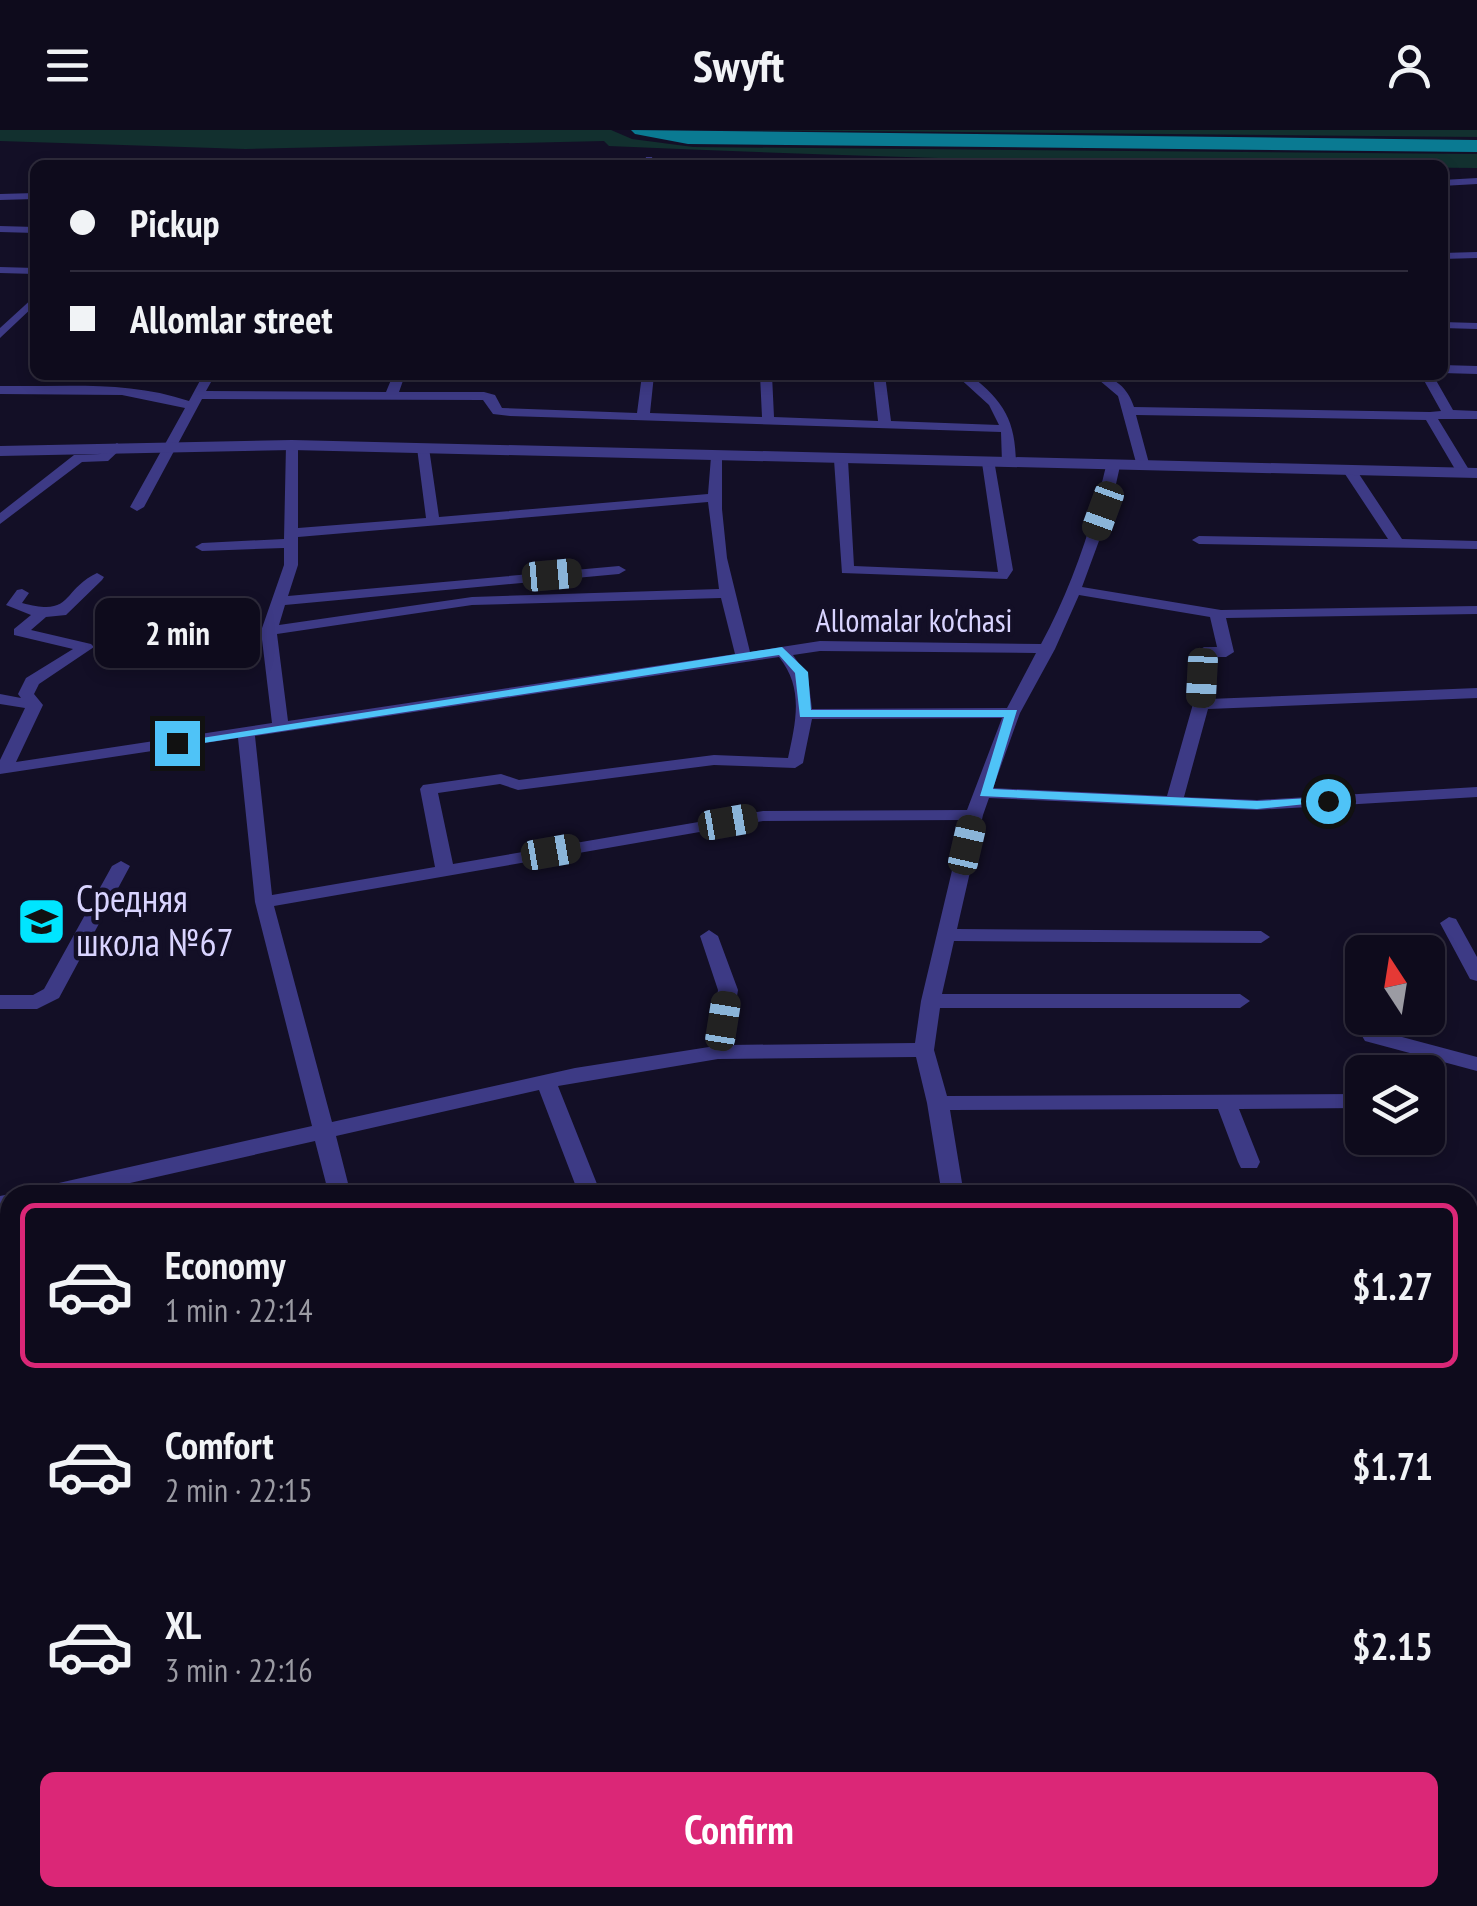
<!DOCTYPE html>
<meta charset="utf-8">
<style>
body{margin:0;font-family:"PT Sans Narrow",sans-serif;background:#1c1929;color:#f1f3f6;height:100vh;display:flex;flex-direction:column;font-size:38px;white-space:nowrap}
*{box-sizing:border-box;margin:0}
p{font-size:32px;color:#9b9ba3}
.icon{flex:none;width:55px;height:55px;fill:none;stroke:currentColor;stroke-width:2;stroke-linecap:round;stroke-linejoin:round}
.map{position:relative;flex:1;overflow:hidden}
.sheet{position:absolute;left:0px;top:1055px;width:1478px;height:722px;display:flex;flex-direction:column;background:#0e0b1c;border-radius:30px 30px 0 0;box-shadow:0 5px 15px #0003,0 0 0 2px #2e2b3b}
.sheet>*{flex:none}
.guide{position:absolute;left:30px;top:30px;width:1418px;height:220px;border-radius:15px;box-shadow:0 5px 15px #0003,0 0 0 2px #2e2b3b;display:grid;align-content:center;height:220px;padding:0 40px;background:#0e0b1c}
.needle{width:65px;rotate:348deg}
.tools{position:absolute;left:1345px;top:805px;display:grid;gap:20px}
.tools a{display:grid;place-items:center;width:100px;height:100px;border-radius:15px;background:#0e0b1c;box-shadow:0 5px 15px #0003,0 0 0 2px #2e2b3b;font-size:50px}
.end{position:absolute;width:45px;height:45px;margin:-22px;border:12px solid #4fc3f7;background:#111;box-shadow:0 0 0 5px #111}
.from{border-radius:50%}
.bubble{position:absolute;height:70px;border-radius:15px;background:#0e0b1c;box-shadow:0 5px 15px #0003,0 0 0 2px #2e2b3b;font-size:32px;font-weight:600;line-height:70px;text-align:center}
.car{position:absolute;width:30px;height:60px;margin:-30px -15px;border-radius:12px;box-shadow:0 0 8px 2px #0007;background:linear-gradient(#222 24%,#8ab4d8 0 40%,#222 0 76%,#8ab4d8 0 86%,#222 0)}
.guide b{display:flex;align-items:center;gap:35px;height:95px;font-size:38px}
.guide b+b{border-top:2px solid #2e2b3b}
.guide i{width:25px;height:25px;background:#f1f3f6}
ul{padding:18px 0 0;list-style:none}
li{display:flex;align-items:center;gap:30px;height:165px;margin:0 20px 15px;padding:0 20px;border:5px solid transparent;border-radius:15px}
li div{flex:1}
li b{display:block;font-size:38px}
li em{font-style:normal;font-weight:600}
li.active{border-color:#db2777}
li>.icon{width:90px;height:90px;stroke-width:1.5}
.button{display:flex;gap:20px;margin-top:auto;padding:20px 40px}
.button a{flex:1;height:115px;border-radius:15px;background:#db2777;color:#fff;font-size:40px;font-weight:600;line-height:115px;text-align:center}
header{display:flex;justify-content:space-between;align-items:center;height:130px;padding:0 40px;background:#0e0b1c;font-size:45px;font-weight:600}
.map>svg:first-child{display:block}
.green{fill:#12302f}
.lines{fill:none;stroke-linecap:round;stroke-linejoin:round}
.taxiway{fill:#0a7a92;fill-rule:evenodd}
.minor{fill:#3d3a85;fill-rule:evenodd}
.tertiary{fill:#3d3a85;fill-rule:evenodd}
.route{fill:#4fc3f7}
.labels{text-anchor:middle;stroke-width:9;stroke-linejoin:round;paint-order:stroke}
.far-street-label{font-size:32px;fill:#d9d4ff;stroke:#130f26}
.poi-label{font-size:38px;fill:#d9d4ff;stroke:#130f26;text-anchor:start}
</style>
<header><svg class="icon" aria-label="menu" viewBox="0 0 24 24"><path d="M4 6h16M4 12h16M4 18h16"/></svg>Swyft<svg class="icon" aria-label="person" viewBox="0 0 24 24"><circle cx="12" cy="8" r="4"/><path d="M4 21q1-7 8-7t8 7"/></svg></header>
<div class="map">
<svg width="1477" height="1776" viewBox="0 0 1477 1776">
<rect width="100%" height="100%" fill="#130f26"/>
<path class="green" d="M0 0H611L632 9 693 17 1477 24V38C1198 35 897 29 609 16L604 11 245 19 0 11Z
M744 0H1477V7Z"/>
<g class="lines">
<path class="taxiway" d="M631 0 1477 10V22L688 14 635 4Z"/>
<path class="minor" d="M646 27H652L654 35H644Z
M731 30 734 31 736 35H726Z
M1477 48V54L1442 56V50Z
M35 63V69L0 70V64Z
M0 96 35 97V103L0 102Z
M1477 122V128L1442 129V123Z
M0 137 35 138V144L0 143Z
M35 166V175L0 208V198Z
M1442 192 1477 193V199L1442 198Z
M1442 235 1477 236V244L1442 243Z
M203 245H215L206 261 386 262 393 245H405L399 262H484L495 265 502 278 637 283 642 245H654L650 283 762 287 760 245H772L774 287 878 291 873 245H885L891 291 999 295 989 275 956 245H970C1005 272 1015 291 1016 333L1009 337 1002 333 1001 302 510 286 493 284 483 270 202 269 144 377 137 381 130 377 185 278 122 265 0 264V256C63 257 128 250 189 271Z
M1093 245C1114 245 1128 258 1134 277L1430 282 1441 281 1421 245H1433L1453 280 1477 281V289H1438L1471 343 1459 346 1426 290 1136 285 1150 337 1138 340 1118 266Z
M292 311 298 315V398L426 388 417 318 423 314 429 318 439 387 708 364 711 327 722 324V379L727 428 750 522 820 511 1041 514C1071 459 1092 397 1106 336L1113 332 1120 336 1110 381 1082 457 1221 480 1477 476V484L1226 488 1234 522 1226 527H1211L1209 569 1477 558V568L1208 579 1184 667 1257 670 1477 657V667L1257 680 989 668 983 685 957 799 1261 801 1270 807 1261 813 954 811 942 864H1240L1250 871 1240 878H940L934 920 947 966 1360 964 1362 978 1239 979 1260 1032 1257 1038H1241L1238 1032 1218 979 950 980 964 1065H942L927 973 916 927 718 929 558 956 597 1054 594 1060H578L575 1054 539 960 336 1006 351 1065H329L315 1011 77 1065H30L33 1059 41 1057 312 996 255 772 238 608 0 644V630L25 578 0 574V564L21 568 18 564 26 548 73 519 14 505V499L31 485 6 475 17 460 22 459 29 463 22 473C74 487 60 461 97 443L104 447 102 450 66 485 46 487 31 500 91 514 94 517 39 554 34 564 43 575 16 632 272 593 261 501 284 435V418L202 421 195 417 202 413 284 409 286 315ZM708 372 719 459 472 467 279 495 285 475 619 444 626 440 619 436 288 466 298 435V407ZM1079 465 1210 487 1217 517H1204L1196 522 1193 574 1167 666 993 658 1020 583 1055 519ZM721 468 735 524 288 591 277 504 472 475ZM820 521 1036 523 1007 578 812 579 808 547 793 525ZM779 527C804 558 796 591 788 628L714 625 519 650 501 644 423 655 420 659 435 737 272 765 255 606ZM1002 588 967 680 763 681 453 734 438 663 500 654 518 660 714 635 795 638 803 633 812 589ZM964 690 921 871 915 913 729 915 738 860 718 806 709 800 700 806 718 860 709 917 575 938 332 992 274 776 763 691Z
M117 313 123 317 108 331 82 332 0 394V383L74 325 100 324Z
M841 326 848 330 854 436 998 442 982 333 994 330 1013 440 1007 449 842 443 834 330Z
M1350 337 1355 338 1402 409 1477 411V419L1199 414 1192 410 1199 406 1388 409 1343 341Z
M121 731 130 736 59 868 37 879H0V865H33L44 859 112 736Z
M1449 787 1456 789 1477 827V851L1470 849 1440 793Z
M1372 899 1477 927V941L1365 911 1362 906Z
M10 1064 14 1065H10V1080L0 1082V1066Z
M1477 1121V1139L1468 1141V1123Z
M1468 1265 1477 1266V1286L1468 1285Z
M10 1403V1427L0 1431V1407Z
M1468 1692 1477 1694V1724L1468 1722Z
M576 1768H644L640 1776H572Z"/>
<path class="tertiary" d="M292 310 1477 338V348L292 320 0 326V316Z"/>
</g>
<path class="route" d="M782 517 808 542 811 580H1017L993 659 1257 671 1328 667 1335 671 1257 679 980 666 1004 587H800L795 543 779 525 177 617 170 613Z"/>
<defs>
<symbol id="school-square" viewBox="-11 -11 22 22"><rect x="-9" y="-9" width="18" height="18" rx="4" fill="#00e5ff" stroke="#130f26"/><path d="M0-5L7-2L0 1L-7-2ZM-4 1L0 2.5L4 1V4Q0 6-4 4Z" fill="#111"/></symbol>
</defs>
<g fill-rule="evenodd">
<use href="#school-square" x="14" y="764" width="55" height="55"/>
</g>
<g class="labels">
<g class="far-street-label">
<text x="914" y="502">Allomalar ko'chasi</text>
</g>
<g class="poi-label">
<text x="76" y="782">Средняя<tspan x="76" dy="44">школа №67</tspan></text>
</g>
</g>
</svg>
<div class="tools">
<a><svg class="needle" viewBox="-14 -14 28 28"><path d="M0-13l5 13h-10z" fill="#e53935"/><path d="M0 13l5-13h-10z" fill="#9b9ba3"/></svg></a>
<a><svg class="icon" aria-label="layers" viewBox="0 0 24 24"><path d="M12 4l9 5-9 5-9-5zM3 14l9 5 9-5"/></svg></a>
</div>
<i class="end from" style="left:1328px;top:671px"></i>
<i class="end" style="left:177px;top:613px"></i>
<div class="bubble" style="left:95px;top:468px;width:165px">2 min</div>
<i class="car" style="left:1103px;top:381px;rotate:200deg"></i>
<i class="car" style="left:552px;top:445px;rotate:85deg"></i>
<i class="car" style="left:1202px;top:548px;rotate:183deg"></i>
<i class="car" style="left:728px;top:692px;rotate:80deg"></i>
<i class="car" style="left:967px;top:715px;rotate:13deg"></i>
<i class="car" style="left:551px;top:722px;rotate:80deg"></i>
<i class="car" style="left:723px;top:891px;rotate:9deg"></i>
<div class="guide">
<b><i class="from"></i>Pickup</b>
<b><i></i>Allomlar street</b>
</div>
<section class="sheet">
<ul>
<li class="active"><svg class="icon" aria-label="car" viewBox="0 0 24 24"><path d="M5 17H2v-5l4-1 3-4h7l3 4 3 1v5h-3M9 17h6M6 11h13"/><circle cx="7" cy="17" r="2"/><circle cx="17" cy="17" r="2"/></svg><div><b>Economy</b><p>1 min · 22:14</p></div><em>$1.27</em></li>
<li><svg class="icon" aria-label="car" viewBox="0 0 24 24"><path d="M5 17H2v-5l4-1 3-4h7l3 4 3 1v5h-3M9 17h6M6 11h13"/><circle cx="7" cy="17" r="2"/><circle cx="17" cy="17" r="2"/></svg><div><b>Comfort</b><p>2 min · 22:15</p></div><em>$1.71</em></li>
<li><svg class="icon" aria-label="car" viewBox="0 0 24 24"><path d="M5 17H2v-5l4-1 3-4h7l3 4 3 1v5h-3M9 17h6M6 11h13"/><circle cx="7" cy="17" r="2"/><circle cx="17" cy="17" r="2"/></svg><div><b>XL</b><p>3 min · 22:16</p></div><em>$2.15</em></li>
</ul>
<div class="button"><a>Confirm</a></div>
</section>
</div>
